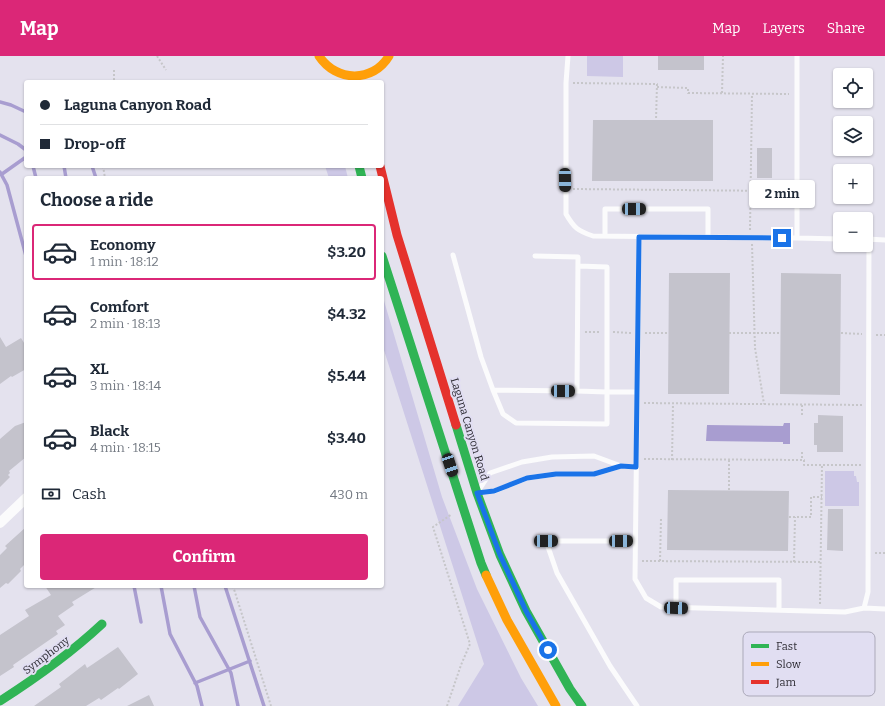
<!DOCTYPE html>
<meta charset="utf-8">
<style>
body{margin:0;font-family:Bitter,serif;background:#f2f2f3;color:#1f2937;height:100vh;display:flex;flex-direction:column;font-size:15px;white-space:nowrap}
*{box-sizing:border-box;margin:0}
p{font-size:13px;color:#747a83}
.icon{flex:none;width:22px;height:22px;fill:none;stroke:currentColor;stroke-width:2;stroke-linecap:round;stroke-linejoin:round}
.map{position:relative;flex:1;overflow:hidden}
.side{position:absolute;left:24px;top:120px;width:360px;height:412px;display:flex;flex-direction:column;background:#fff;border-radius:4px;box-shadow:0 1px 3px #0004}
.side>*{flex:none}
.top-card{position:absolute;left:24px;top:24px;width:360px;height:88px;border-radius:4px;box-shadow:0 1px 3px #0004;display:grid;align-content:center;height:88px;padding:0 16px;background:#fff}
.tools{position:absolute;left:833px;top:12px;display:grid;gap:8px}
.tools a{display:grid;place-items:center;width:40px;height:40px;border-radius:4px;background:#fff;box-shadow:0 1px 3px #0004;font-size:20px}
.end{position:absolute;width:18px;height:18px;margin:-9px;border:5px solid #1a73e8;background:#fff;box-shadow:0 0 0 2px #fff}
.from{border-radius:50%}
.bubble{position:absolute;height:28px;border-radius:4px;background:#fff;box-shadow:0 1px 3px #0004;font-size:13px;font-weight:700;line-height:28px;text-align:center}
.car{position:absolute;width:12px;height:24px;margin:-12px -6px;border-radius:5px;box-shadow:0 0 3px 1px #0007;background:linear-gradient(#222 24%,#8ab4d8 0 40%,#222 0 76%,#8ab4d8 0 86%,#222 0)}
.top-card b{display:flex;align-items:center;gap:14px;height:38px;font-size:15px}
.top-card b+b{border-top:1px solid #e0e1e3}
.top-card i{width:10px;height:10px;background:#1f2937}
ul{padding:0;list-style:none}
li{display:flex;align-items:center;gap:12px;height:56px;margin:0 8px 6px;padding:0 8px;border:2px solid transparent;border-radius:4px}
li div{flex:1}
li b{display:block;font-size:15px}
li em{font-style:normal;font-weight:700}
li.on{border-color:#db2777}
li>.icon{width:36px;height:36px;stroke-width:1.5}
h2{padding:0 16px;font-size:18px;line-height:48px}
.pay{display:flex;align-items:center;gap:10px;height:44px;padding:0 16px;font-size:15px}
.pay p{margin-inline-start:auto}
.cta{display:flex;gap:8px;margin-top:auto;padding:8px 16px}
.cta a{flex:1;height:46px;border-radius:4px;background:#db2777;color:#fff;font-size:16px;font-weight:700;line-height:46px;text-align:center}
header{display:flex;align-items:center;gap:24px;box-sizing:border-box;height:56px;padding:0 20px;background:#db2777;color:#fff}
header strong{font-size:19px}
nav{display:flex;gap:22px;margin-inline-start:auto;font-size:14px}
.map>svg:first-child{display:block}
.green{fill:#cdc8e6}
.water{fill:#a89dd0}
.lines{fill:none;stroke-linecap:round;stroke-linejoin:round}
.stream{stroke:#a89dd0;stroke-width:3.5}
.building{fill:#c4c3cc}
.path{stroke:#c6c6c9;stroke-width:2;stroke-dasharray:2 2;stroke-linecap:butt}
.lane{stroke:#fbfbfc;stroke-width:5}
.street{stroke:#fbfbfc;stroke-width:10}
.fast{stroke:#30b455;stroke-width:9}
.slow{stroke:#ff9f0a;stroke-width:9}
.jam{stroke:#e5322d;stroke-width:9}
.route{stroke:#1a73e8;stroke-width:5}
.labels{text-anchor:middle;stroke-width:4;stroke-linejoin:round;paint-order:stroke}
.street-label{font-size:11px;fill:#2e2c34;stroke:#e1def2}
.key{fill:#e1def2;stroke:#aba9b9;stroke-width:1}
.key-label{font-size:11px;fill:#2e2c34}
</style>
<header>
<strong>Map</strong>
<nav><a>Map</a><a>Layers</a><a>Share</a></nav>
</header>
<div class="map">
<svg width="885" height="650" viewBox="0 0 885 650">
<rect width="100%" height="100%" fill="#e4e2ee"/>
<path class="green" d="M587 0H623V21L587 20Z
M325 110H345L348 122H329Z
M382 238 442 441 477 533 521 622 538 650H458L484 608 382 288Z
M825 415H854V420H856L857 426H859V450H825Z"/>
<path class="water" d="M784 367H790V388H783V386L706 385 707 369 783 370Z"/>
<g class="lines">
<path class="stream" d="M0 46 11 49 26 56
M0 79 18 88 26 94
M33 110 36 122
M64 110 66 122
M92 110 96 122
M0 116 7 129 26 200
M2 118 26 101
M134 530 141 566
M161 530 170 578 197 630 202 650
M194 530 200 561 231 617 238 650
M225 530 264 650
M195 627 250 605"/>
</g>
<path class="building" d="M658 0H704V14H658Z
M593 64H713V125H592Z
M757 92H772V122H757Z
M669 217H730L729 338H668Z
M781 217 841 218 840 339 780 338Z
M0 281 6 291 21 282 26 290V313L12 321 11 320 0 328Z
M818 359 843 360V396H817V389H814V367H818Z
M26 366V401L9 415 10 417 8 419 10 421 0 431V383L15 370Z
M668 434 789 435 788 495 667 494Z
M828 453H843V495L827 494Z
M26 471V507L20 513 21 515 8 528 6 527 0 532V499L7 492 5 490Z
M45 530H98L72 546 74 549 58 560 65 569 56 575 58 578 13 609 14 611 0 620V579L29 560 25 554 51 539Z
M118 591 138 618 119 633 118 632 101 644 99 642 86 650H34L61 631 59 628 85 608 87 612 93 608Z
M149 639 154 650H127Z"/>
<g class="lines">
<path class="path" d="M157 0 166 14
M114 14V26
M573 27 657 28 656 64
M657 31 688 32V37L789 38
M722 37 723 0
M103 110 105 122
M573 133 778 135
M750 174 752 38
M752 188 755 292 764 348
M585 276H599
M613 276 631 277
M645 277H669
M729 277H780
M841 277 862 278
M876 279H885
M644 347 862 349
M802 349V359
M802 396V404
M644 403 804 404V409H861
M672 404 673 348
M729 434V404
M789 461H811V441H822
M875 497H885
M642 505 821 506
M660 505 661 463
M794 506 795 461
M233 530 271 650
M820 548 822 409
M447 650 461 609 470 588 433 471 452 458"/>
<path class="lane" d="M568 0 566 27V158C574 172 578 175 593 180L797 182V0
M605 180V153H708V181
M639 181 635 523 646 542 661 551 845 556 864 552 868 536 869 183
M797 182 840 183
M867 183 885 184
M453 199 481 301 493 334
M535 200 578 201 577 335 493 334 503 358 516 367 607 368V336L577 335
M578 210 607 211V336H637
M594 400 621 410 594 418H556L527 422 495 435 477 437 490 417 522 406 552 401Z
M621 410 636 411
M635 485H546L557 517 610 610 637 650
M676 552V524H779V554
M864 552 885 553"/>
<path class="street" d="M0 467 26 442"/>
<path class="fast" d="M359 110 362 122
M382 200 481 507 486 519
M456 369 477 437 500 499 526 555 570 633 582 650
M0 645C36 622 71 597 102 568"/>
<path class="slow" d="M319 0C336 26 373 27 389 0
M486 519 507 564 556 650"/>
<path class="jam" d="M380 110 397 179 456 369"/>
</g>
<g class="lines">
<path class="route" d="M548 594 526 555 500 499 477 437 494 435 527 422 556 418H594L621 410 636 411 639 181 782 182"/>
</g>
<g class="labels">
<g class="street-label">
<text transform="translate(470 373) rotate(73)" y="4">Laguna Canyon Road</text>
<text transform="translate(46 599) rotate(-37)" y="4">Symphony</text>
</g>
</g>
<rect x="743" y="576" width="132" height="64" rx="6" class="key"/>
<rect x="751" y="588" width="18" height="4" fill="#30b455"/>
<rect x="751" y="606" width="18" height="4" fill="#ff9f0a"/>
<rect x="751" y="624" width="18" height="4" fill="#e5322d"/>
<g class="key-label">
<text x="776" y="594">Fast</text>
<text x="776" y="612">Slow</text>
<text x="776" y="630">Jam</text>
</g>
</svg>
<div class="tools">
<a><svg class="icon" aria-label="locate" viewBox="0 0 24 24"><circle cx="12" cy="12" r="6"/><path d="M12 2v4M12 18v4M2 12h4M18 12h4"/></svg></a>
<a><svg class="icon" aria-label="layers" viewBox="0 0 24 24"><path d="M12 4l9 5-9 5-9-5zM3 14l9 5 9-5"/></svg></a>
<a>+</a>
<a>−</a>
</div>
<i class="end from" style="left:548px;top:594px"></i>
<i class="end" style="left:782px;top:182px"></i>
<div class="bubble" style="left:749px;top:124px;width:66px">2 min</div>
<i class="car" style="left:565px;top:124px;rotate:179deg"></i>
<i class="car" style="left:634px;top:153px;rotate:90deg"></i>
<i class="car" style="left:563px;top:335px;rotate:91deg"></i>
<i class="car" style="left:450px;top:409px;rotate:162deg"></i>
<i class="car" style="left:546px;top:485px;rotate:90deg"></i>
<i class="car" style="left:621px;top:485px;rotate:89deg"></i>
<i class="car" style="left:676px;top:552px;rotate:92deg"></i>
<div class="top-card">
<b><i class="from"></i>Laguna Canyon Road</b>
<b><i></i>Drop-off</b>
</div>
<section class="side">
<h2>Choose a ride</h2>
<ul>
<li class="on"><svg class="icon" aria-label="car" viewBox="0 0 24 24"><path d="M5 17H2v-5l4-1 3-4h7l3 4 3 1v5h-3M9 17h6M6 11h13"/><circle cx="7" cy="17" r="2"/><circle cx="17" cy="17" r="2"/></svg><div><b>Economy</b><p>1 min · 18:12</p></div><em>$3.20</em></li>
<li><svg class="icon" aria-label="car" viewBox="0 0 24 24"><path d="M5 17H2v-5l4-1 3-4h7l3 4 3 1v5h-3M9 17h6M6 11h13"/><circle cx="7" cy="17" r="2"/><circle cx="17" cy="17" r="2"/></svg><div><b>Comfort</b><p>2 min · 18:13</p></div><em>$4.32</em></li>
<li><svg class="icon" aria-label="car" viewBox="0 0 24 24"><path d="M5 17H2v-5l4-1 3-4h7l3 4 3 1v5h-3M9 17h6M6 11h13"/><circle cx="7" cy="17" r="2"/><circle cx="17" cy="17" r="2"/></svg><div><b>XL</b><p>3 min · 18:14</p></div><em>$5.44</em></li>
<li><svg class="icon" aria-label="car" viewBox="0 0 24 24"><path d="M5 17H2v-5l4-1 3-4h7l3 4 3 1v5h-3M9 17h6M6 11h13"/><circle cx="7" cy="17" r="2"/><circle cx="17" cy="17" r="2"/></svg><div><b>Black</b><p>4 min · 18:15</p></div><em>$3.40</em></li>
</ul>
<div class="pay"><svg class="icon" aria-label="cash" viewBox="0 0 24 24"><path d="M3 7h18v10H3z"/><circle cx="12" cy="12" r="2"/></svg>Cash<p>430 m</p></div>
<div class="cta"><a>Confirm</a></div>
</section>
</div>
